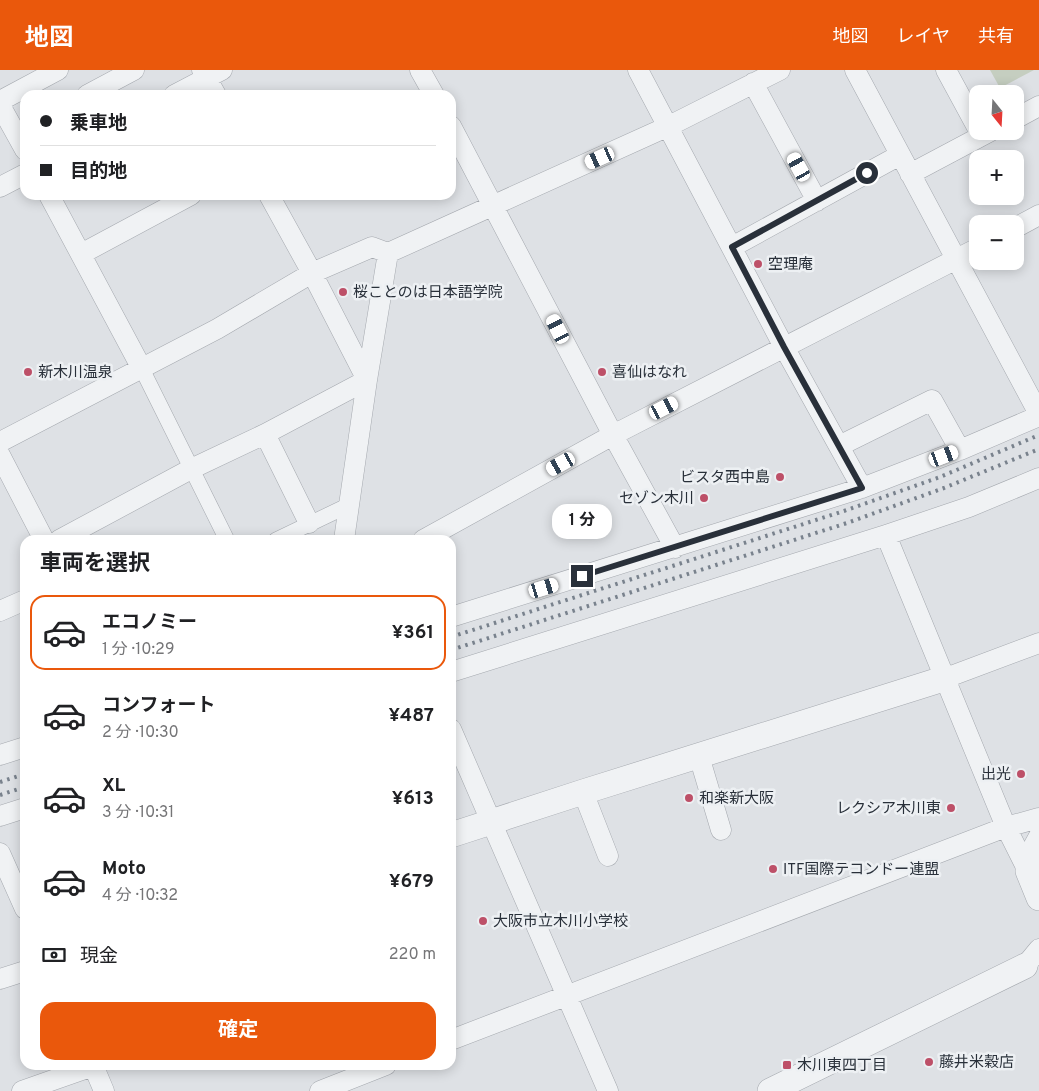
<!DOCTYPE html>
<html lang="ja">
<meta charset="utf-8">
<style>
body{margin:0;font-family:Overpass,"Noto Sans JP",sans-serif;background:#f6f6f6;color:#202124;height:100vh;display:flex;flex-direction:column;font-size:19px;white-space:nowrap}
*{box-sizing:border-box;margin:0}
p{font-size:16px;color:#757577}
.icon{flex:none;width:28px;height:28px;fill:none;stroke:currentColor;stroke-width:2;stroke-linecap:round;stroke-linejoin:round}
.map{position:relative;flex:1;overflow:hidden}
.details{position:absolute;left:20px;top:465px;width:436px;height:535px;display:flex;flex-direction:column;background:#fff;border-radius:15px;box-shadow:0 2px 12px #0003}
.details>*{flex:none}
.guide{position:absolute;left:20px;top:20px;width:436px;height:110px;border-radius:15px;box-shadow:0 2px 12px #0003;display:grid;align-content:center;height:110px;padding:0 20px;background:#fff}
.needle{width:32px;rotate:162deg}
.buttons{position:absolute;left:969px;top:15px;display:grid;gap:10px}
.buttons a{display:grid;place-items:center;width:55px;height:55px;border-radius:10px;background:#fff;box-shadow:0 2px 12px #0003;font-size:25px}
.end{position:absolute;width:22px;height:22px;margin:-11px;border:6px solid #29303a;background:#fff;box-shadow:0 0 0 2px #fff}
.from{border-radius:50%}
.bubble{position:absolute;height:35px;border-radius:15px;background:#fff;box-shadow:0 2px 12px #0003;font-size:16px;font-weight:700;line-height:35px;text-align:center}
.car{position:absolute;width:15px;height:30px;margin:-15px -8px;border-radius:6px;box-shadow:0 0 4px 1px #0007;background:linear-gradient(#fff 24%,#345 0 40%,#fff 0 76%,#345 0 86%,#fff 0)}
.guide b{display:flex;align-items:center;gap:18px;height:48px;font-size:19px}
.guide b+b{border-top:1px solid #e0e0e0}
.guide i{width:12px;height:12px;background:#202124}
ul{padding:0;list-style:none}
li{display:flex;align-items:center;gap:15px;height:75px;margin:0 10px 8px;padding:0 10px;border:2px solid transparent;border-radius:15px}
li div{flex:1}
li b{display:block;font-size:19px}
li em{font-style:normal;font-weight:700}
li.current{border-color:#ea580c}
li>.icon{width:45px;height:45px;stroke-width:1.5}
h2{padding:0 20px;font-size:22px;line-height:60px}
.pay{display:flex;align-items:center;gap:12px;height:55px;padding:0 20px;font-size:19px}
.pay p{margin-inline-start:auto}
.primary-button{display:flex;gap:10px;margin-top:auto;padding:10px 20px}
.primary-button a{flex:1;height:58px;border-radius:15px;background:#ea580c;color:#fff;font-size:20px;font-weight:700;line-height:58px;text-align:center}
header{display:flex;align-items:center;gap:30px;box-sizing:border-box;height:70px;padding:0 25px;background:#ea580c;color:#fff}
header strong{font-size:24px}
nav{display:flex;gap:28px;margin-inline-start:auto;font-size:18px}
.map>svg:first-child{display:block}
.green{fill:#c5cec0}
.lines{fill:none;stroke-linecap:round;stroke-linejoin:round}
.pedestrian-casing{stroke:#a4a8ae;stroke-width:16}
.minor-casing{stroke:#a4a8ae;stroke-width:21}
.tertiary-casing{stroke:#a4a8ae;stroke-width:26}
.pedestrian{stroke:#f0f2f4;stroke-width:15}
.minor{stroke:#f0f2f4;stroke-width:20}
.tertiary{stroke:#f0f2f4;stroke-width:25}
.rail{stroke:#79828d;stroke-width:4;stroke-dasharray:2.5 5;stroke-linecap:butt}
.route{stroke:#29303a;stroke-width:6}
.poi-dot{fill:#bd5068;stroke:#edf0f3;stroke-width:2}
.labels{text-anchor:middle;stroke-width:5;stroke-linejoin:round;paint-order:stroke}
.poi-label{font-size:15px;fill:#29303a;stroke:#edf0f3;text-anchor:start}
</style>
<header>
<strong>地図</strong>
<nav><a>地図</a><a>レイヤ</a><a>共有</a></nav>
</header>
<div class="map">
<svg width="1039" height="1021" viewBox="0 0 1039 1021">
<rect width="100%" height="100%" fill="#dee1e5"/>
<path class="green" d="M990 0H1034L1000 18Z"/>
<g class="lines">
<defs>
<path id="pedestrian" d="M141 297 227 470
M276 470 349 435"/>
<path id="minor" d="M202 0 216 25
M420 0 434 25
M638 0 784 277 862 418
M855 0 1039 344
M946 0 978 59
M753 13 817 131
M87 25 134 0
M174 25 222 0
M0 31 58 0
M0 35 25 80
M1015 49 1039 36
M451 56 613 365 675 478
M910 104 991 61
M0 117 25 104
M49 125 141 297
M269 125 312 203 367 310
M1015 158 1039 145
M732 177 900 85
M81 184 191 125
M265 364 309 453
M0 372 217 259 312 203 372 177 388 183 669 56 780 0
M839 376 932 330 960 380
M0 385 44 470
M886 465 1006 757 1028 801
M59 470 191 399 265 364 367 310
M344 470 367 310 388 183
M423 470 613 365 978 178
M0 541 25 530
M451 547 862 418 960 380 1039 346
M451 602 886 465 969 437 1039 408
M943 609 1039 573
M451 659 608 1021
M0 685 25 677
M699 686 721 760
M583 722 608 786
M0 746 25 738
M0 783 25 839
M1028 801 1033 777 1039 766
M1025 896 1039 879
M0 909 25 901
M451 970 1006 757 1039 748
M93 995 104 1021
M22 1021 93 996
M320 1021 386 995"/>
<path id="tertiary" d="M451 765 583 722 943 609
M1028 801 1039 828
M770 1021 1025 896"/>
</defs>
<use href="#pedestrian" class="pedestrian-casing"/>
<use href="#minor" class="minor-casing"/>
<use href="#tertiary" class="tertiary-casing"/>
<use href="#pedestrian" class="pedestrian"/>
<use href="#minor" class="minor"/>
<use href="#tertiary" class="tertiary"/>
<path class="rail" d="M451 567 844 441 940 407 1039 365
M451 580 847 453 944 418 1039 379
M0 712 25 704
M0 725 25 717"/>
</g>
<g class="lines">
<path class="route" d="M582 506 862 418 784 277 732 177 867 103"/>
</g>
<g class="poi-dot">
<circle cx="758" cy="194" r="5"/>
<circle cx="343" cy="222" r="5"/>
<circle cx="28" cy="302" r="5"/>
<circle cx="602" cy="302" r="5"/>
<circle cx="780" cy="407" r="5"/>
<circle cx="704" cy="428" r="5"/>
<circle cx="1021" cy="704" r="5"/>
<circle cx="689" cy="728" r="5"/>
<circle cx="951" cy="738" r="5"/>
<circle cx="773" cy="799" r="5"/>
<circle cx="483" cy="851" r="5"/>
<circle cx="929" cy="992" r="5"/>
<rect x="782" y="990" width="10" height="10" rx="2.5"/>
</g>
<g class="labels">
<g class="poi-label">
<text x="768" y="199">空理庵</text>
<text x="353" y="227">桜ことのは日本語学院</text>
<text x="38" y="307">新木川温泉</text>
<text x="612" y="307">喜仙はなれ</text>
<text x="770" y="412" text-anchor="end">ビスタ西中島</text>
<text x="694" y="433" text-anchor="end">セゾン木川</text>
<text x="1011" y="709" text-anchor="end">出光</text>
<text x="699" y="733">和楽新大阪</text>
<text x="941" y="743" text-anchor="end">レクシア木川東</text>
<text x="783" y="804">ITF国際テコンドー連盟</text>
<text x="493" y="856">大阪市立木川小学校</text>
<text x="939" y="997">藤井米穀店</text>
<text x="797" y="1000">木川東四丁目</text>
</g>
</g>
</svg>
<div class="buttons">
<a><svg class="needle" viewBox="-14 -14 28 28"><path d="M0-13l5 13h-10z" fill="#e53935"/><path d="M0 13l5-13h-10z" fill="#757577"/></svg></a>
<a>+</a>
<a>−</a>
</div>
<i class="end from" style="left:867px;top:103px"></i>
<i class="end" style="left:582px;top:506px"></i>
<div class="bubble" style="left:552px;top:434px;width:60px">1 分</div>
<i class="car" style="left:600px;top:88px;rotate:246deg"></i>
<i class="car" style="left:799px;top:97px;rotate:331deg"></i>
<i class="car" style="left:558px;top:259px;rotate:333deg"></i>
<i class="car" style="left:664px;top:338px;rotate:63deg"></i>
<i class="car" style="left:944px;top:386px;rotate:69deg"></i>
<i class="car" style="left:561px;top:394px;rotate:241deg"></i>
<i class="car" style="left:544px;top:518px;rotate:73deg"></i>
<div class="guide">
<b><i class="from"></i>乗車地</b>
<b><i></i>目的地</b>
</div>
<section class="details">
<h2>車両を選択</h2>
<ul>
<li class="current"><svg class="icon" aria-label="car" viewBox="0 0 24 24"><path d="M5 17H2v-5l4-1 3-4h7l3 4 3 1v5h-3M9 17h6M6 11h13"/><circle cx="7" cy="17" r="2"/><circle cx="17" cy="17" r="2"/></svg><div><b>エコノミー</b><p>1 分 · 10:29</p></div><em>¥361</em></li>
<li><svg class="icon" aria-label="car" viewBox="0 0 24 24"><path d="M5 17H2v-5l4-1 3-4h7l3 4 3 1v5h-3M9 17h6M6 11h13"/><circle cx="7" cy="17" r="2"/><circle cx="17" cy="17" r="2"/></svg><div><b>コンフォート</b><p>2 分 · 10:30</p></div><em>¥487</em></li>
<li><svg class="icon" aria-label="car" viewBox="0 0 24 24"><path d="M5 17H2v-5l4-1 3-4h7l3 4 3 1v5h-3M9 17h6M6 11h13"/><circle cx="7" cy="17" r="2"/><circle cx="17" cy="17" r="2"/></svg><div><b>XL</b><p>3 分 · 10:31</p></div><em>¥613</em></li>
<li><svg class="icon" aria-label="car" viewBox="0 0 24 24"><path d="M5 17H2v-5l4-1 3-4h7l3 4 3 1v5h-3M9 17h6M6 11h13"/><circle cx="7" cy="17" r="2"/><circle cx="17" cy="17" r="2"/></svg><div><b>Moto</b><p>4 分 · 10:32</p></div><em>¥679</em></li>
</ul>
<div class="pay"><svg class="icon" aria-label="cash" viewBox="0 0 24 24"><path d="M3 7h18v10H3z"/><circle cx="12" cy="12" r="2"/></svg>現金<p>220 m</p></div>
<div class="primary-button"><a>確定</a></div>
</section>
</div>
